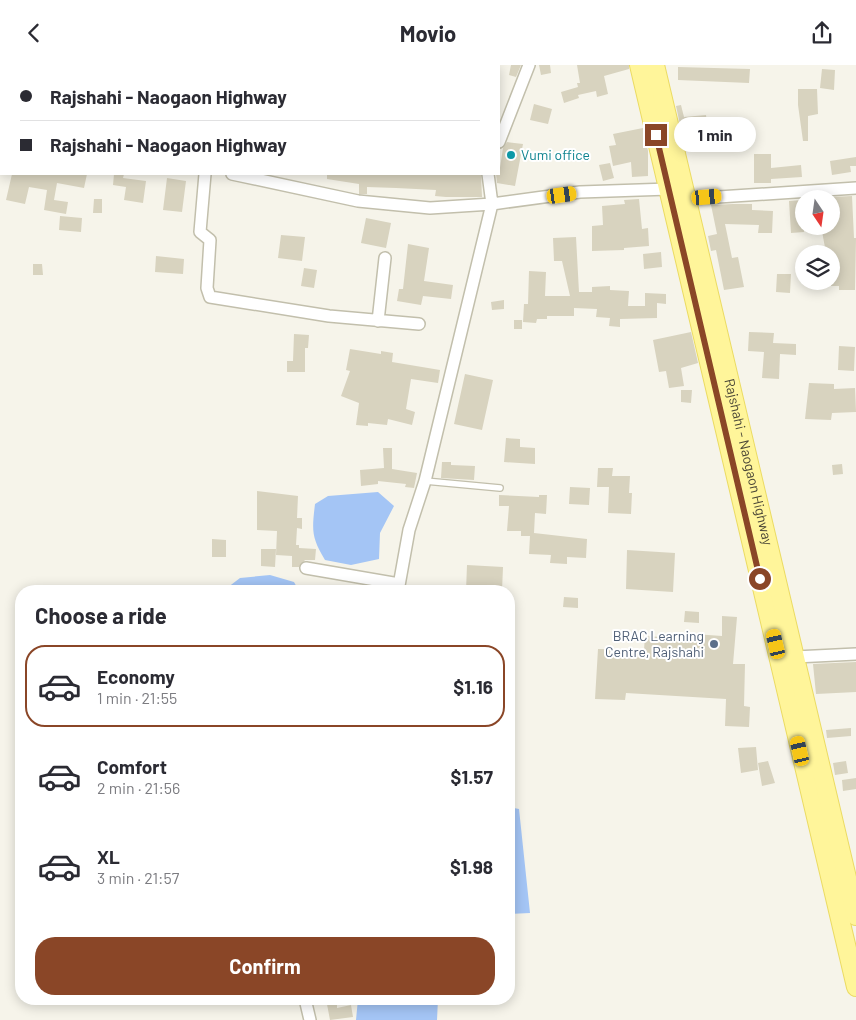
<!DOCTYPE html>
<meta charset="utf-8">
<style>
body{margin:0;font-family:Barlow,sans-serif;background:#f2f2f3;color:#2b2b33;height:100vh;display:flex;flex-direction:column;font-size:19px;white-space:nowrap}
*{box-sizing:border-box;margin:0}
p{font-size:16px;color:#7c7c81}
.icon{flex:none;width:28px;height:28px;fill:none;stroke:currentColor;stroke-width:2;stroke-linecap:round;stroke-linejoin:round}
.map{position:relative;flex:1;overflow:hidden}
.panel{position:absolute;left:15px;top:520px;width:500px;height:420px;display:flex;flex-direction:column;background:#fff;border-radius:20px;box-shadow:0 2px 12px #0003}
.panel>*{flex:none}
.banner{position:absolute;left:0px;top:0px;width:500px;height:110px;box-shadow:0 2px 12px #0003;display:grid;align-content:center;height:110px;padding:0 20px;background:#fff}
.needle{width:32px;rotate:167deg}
.buttons{position:absolute;left:795px;top:125px;display:grid;gap:10px}
.buttons a{display:grid;place-items:center;width:45px;height:45px;border-radius:50%;background:#fff;box-shadow:0 2px 12px #0003;font-size:25px}
.end{position:absolute;width:22px;height:22px;margin:-11px;border:6px solid #8a4627;background:#fff;box-shadow:0 0 0 2px #fff}
.from{border-radius:50%}
.bubble{position:absolute;height:35px;border-radius:18px;background:#fff;box-shadow:0 2px 12px #0003;font-size:16px;font-weight:700;line-height:35px;text-align:center}
.car{position:absolute;width:15px;height:30px;margin:-15px -8px;border-radius:6px;box-shadow:0 0 4px 1px #0007;background:linear-gradient(#f5c518 24%,#345 0 40%,#f5c518 0 76%,#345 0 86%,#f5c518 0)}
.banner b{display:flex;align-items:center;gap:18px;height:48px;font-size:19px}
.banner b+b{border-top:1px solid #e1e1e2}
.banner i{width:12px;height:12px;background:#2b2b33}
ul{padding:0;list-style:none}
li{display:flex;align-items:center;gap:15px;height:82px;margin:0 10px 8px;padding:0 10px;border:2px solid transparent;border-radius:20px}
li div{flex:1}
li b{display:block;font-size:19px}
li em{font-style:normal;font-weight:700}
li.active{border-color:#8a4627}
li>.icon{width:45px;height:45px;stroke-width:1.5}
h2{padding:0 20px;font-size:22px;line-height:60px}
.cta{display:flex;gap:10px;margin-top:auto;padding:10px 20px}
.cta a{flex:1;height:58px;border-radius:20px;background:#8a4627;color:#fff;font-size:20px;font-weight:700;line-height:58px;text-align:center}
header{display:flex;justify-content:space-between;align-items:center;height:65px;padding:0 20px;background:#fff;font-size:22px;font-weight:700}
.map>svg:first-child{display:block}
.water{fill:#a4c5f5}
.building{fill:#d8d3bf}
.lines{fill:none;stroke-linecap:round;stroke-linejoin:round}
.lane-casing{stroke:#c2bfac;stroke-width:8}
.street-casing{stroke:#c2bfac;stroke-width:14}
.primary-casing{stroke:#ebdb63;stroke-width:20}
.lane{stroke:#fff;stroke-width:5.5}
.street{stroke:#fff;stroke-width:11}
.primary{stroke:#fff59a;stroke-width:18}
.route{stroke:#8a4627;stroke-width:6}
.culture-dot{fill:#0f9aa8;stroke:#fff;stroke-width:2}
.service-dot{fill:#5c6f8a;stroke:#fff;stroke-width:2}
.labels{text-anchor:middle;stroke-width:4;stroke-linejoin:round;paint-order:stroke}
.culture-label{font-size:14px;fill:#0d838f;stroke:#fff;text-anchor:start}
.street-label{font-size:14px;fill:#4b4737;stroke:#fff}
.service-label{font-size:14px;fill:#4e5e75;stroke:#fff;text-anchor:end}
</style>
<header><svg class="icon" aria-label="back" viewBox="0 0 24 24"><path d="M15 5l-7 7 7 7"/></svg>Movio<svg class="icon" aria-label="share" viewBox="0 0 24 24"><path d="M12 15V3M7 8l5-5 5 5M5 13v7h14v-7"/></svg></header>
<div class="map">
<svg width="856" height="955" viewBox="0 0 856 955">
<rect width="100%" height="100%" fill="#f6f4ea"/>
<path class="water" d="M378 427 394 441 380 468 379 494 351 500 325 495C311 472 312 465 315 439L328 431Z
M270 510 294 517 299 526H223L240 513Z
M509 742 519 744 530 848 509 849Z
M358 934H438L437 955H356Z"/>
<path class="building" d="M511 0H521L516 12 509 10Z
M539 0H550L551 8 541 10Z
M577 0H629V4L604 11 608 29 597 32 596 26 578 30 579 33 564 38 561 27 578 22 577 18H580Z
M678 2 750 4 749 18 678 15Z
M822 4 835 5 834 25 820 23Z
M798 24H817L818 49 808 51V76H803L798 40Z
M534 39 552 44 548 59 530 55Z
M681 40 684 52 706 50 710 84 695 86 694 76 684 78 676 41Z
M643 63 648 86V111L632 112 631 97 613 101 609 81 616 80 613 69Z
M507 77 523 79 515 121 497 118 496 109H499L503 83Z
M754 89H771V103L801 100 802 112 771 114V118H754Z
M856 92V101H850L851 107 832 110 830 96Z
M610 98 614 113 603 116 599 100Z
M12 109H87L84 123 57 118 54 135 68 137 66 149 44 145 47 125 29 122 25 139 6 135Z
M114 109H124L123 113 146 116 143 138 124 135 126 122 113 120Z
M327 109H481L482 132H446L435 131 436 125 396 123 367 122V129H359V119L327 114Z
M167 113 186 116 182 147 163 145Z
M852 131 854 173H856L855 225H839V221H831V187L826 188 821 161H831V132Z
M94 134H102V148H93Z
M639 134 642 164 648 163 649 181 624 183V185L592 186V161L603 160 602 141 625 139 624 135Z
M802 135 804 167 791 168 789 136Z
M733 139H752V145L773 146 772 168H758L759 160 725 159 732 193 738 192 744 222 724 225 716 185 711 186 708 171 717 169 711 140Z
M60 151 82 153 81 167 59 165Z
M366 153 391 158 386 183 361 178Z
M281 170 305 172 302 196 278 193Z
M576 172 579 227H592V222L610 221V225L629 226 628 241H645V228L666 229V239L657 238V253L620 254V262L609 261 610 253 596 252 597 244 574 243V251H547V254H537L536 258 523 257 524 239H528L529 206 546 207 545 231H570L562 196H554L553 173Z
M408 179 429 183 424 216 453 220 451 234 423 231 421 240 397 236 399 224H403Z
M661 187 662 202 644 204 643 189Z
M156 191 184 194 183 209 155 207Z
M33 199H42L43 210H33Z
M304 203 317 205 314 223 301 221Z
M777 209H791L790 228 776 227Z
M504 235V244L492 245 491 237Z
M514 255H522V264H514Z
M691 267 698 298 681 303 684 321 669 323 666 306 659 307 653 275Z
M749 267 774 268 773 278 796 279V290L780 289 779 314 762 313 764 287 748 286Z
M294 269 309 270 308 283H305V307H287V296H293Z
M839 281 855 282 854 306 838 305Z
M350 284 381 289V286L393 288 392 297 440 305 438 318 411 314 406 344 415 347 412 360 388 354 387 360 368 358V361L356 360 359 338 341 331 350 306 346 305Z
M465 309 493 315 482 365 454 359Z
M809 318 834 319V324L855 323 856 347 832 348 831 355 805 354Z
M681 325H692L691 338 681 337Z
M506 373 520 374V382L535 383V399L504 397Z
M383 383H392V404L417 408 414 423 405 422 406 419 378 416V419L361 421 360 405 384 403Z
M442 397H451V400L475 401 474 415 441 413Z
M842 399 843 409 833 410 832 400Z
M598 403H613L612 411H630L629 428H632L631 449 608 448 609 422H597Z
M570 422 590 423 589 440 569 439Z
M257 426 298 431 297 453H302V464L297 463 296 480H299V483L316 484 315 495H305L299 502H292V491L276 490 277 466 257 465Z
M499 430 539 432V430H547L546 449 535 448 534 468 587 474 586 493 567 492V499L550 498 551 490 529 489 530 471H521V466H507L509 441H499Z
M212 474 226 475V492H212Z
M261 484H276L275 502 261 501Z
M627 485 675 488 673 527 626 524Z
M467 500 503 502 502 526H466Z
M564 532 578 533V543L563 542Z
M685 546 699 547V558L684 557Z
M722 551 737 552 733 599H745L744 641 750 642 749 662 725 661 726 634 626 628 625 635 595 634 598 584 644 585 645 571 694 574V569L722 571Z
M856 597V627L816 629 813 599Z
M851 663V671L827 673 826 665Z
M756 682 758 705 741 708 738 683Z
M768 696 775 718 762 721 758 698Z
M846 696 848 708 835 710 833 698Z
M856 713V724L843 726 842 715Z
M326 934H337V943L351 940 353 952 330 955Z"/>
<g class="lines">
<defs>
<path id="lane" d="M425 416 500 423"/>
<path id="street" d="M0 69H1
M499 77 529 0
M205 109 200 167 210 175 207 223 210 232 329 251 419 259
M232 109 358 136 430 143 492 139 580 127 669 124
M688 134 856 123
M378 256 385 193
M306 503 399 519
M398 526 409 465 425 416 492 139 488 109
M795 592 856 589
M305 934 310 955"/>
<g id="primary">
<path d="M639 0 856 922"/>
<path id="s1" d="M655 0 856 851"/>
</g>
</defs>
<use href="#lane" class="lane-casing"/>
<use href="#street" class="street-casing"/>
<use href="#primary" class="primary-casing"/>
<use href="#lane" class="lane"/>
<use href="#street" class="street"/>
<use href="#primary" class="primary"/>
</g>
<g class="lines">
<path class="route" d="M656 70 760 514"/>
</g>
<circle class="culture-dot" cx="511" cy="90" r="5"/>
<circle class="service-dot" cx="714" cy="579" r="5"/>
<g class="labels">
<g class="culture-label">
<text x="521" y="95">Vumi office</text>
</g>
<g class="street-label">
<text dy="5" stroke="none"><textPath href="#s1" startOffset="408">Rajshahi - Naogaon Highway</textPath></text>
</g>
<g class="service-label">
<text x="704" y="576">BRAC Learning<tspan x="704" dy="16">Centre, Rajshahi</tspan></text>
</g>
</g>
</svg>
<div class="buttons">
<a><svg class="needle" viewBox="-14 -14 28 28"><path d="M0-13l5 13h-10z" fill="#e53935"/><path d="M0 13l5-13h-10z" fill="#7c7c81"/></svg></a>
<a><svg class="icon" aria-label="layers" viewBox="0 0 24 24"><path d="M12 4l9 5-9 5-9-5zM3 14l9 5 9-5"/></svg></a>
</div>
<i class="end from" style="left:760px;top:514px"></i>
<i class="end" style="left:656px;top:70px"></i>
<div class="bubble" style="left:674px;top:52px;width:82px">1 min</div>
<i class="car" style="left:562px;top:130px;rotate:82deg"></i>
<i class="car" style="left:707px;top:132px;rotate:85deg"></i>
<i class="car" style="left:776px;top:579px;rotate:347deg"></i>
<i class="car" style="left:800px;top:686px;rotate:347deg"></i>
<div class="banner">
<b><i class="from"></i>Rajshahi - Naogaon Highway</b>
<b><i></i>Rajshahi - Naogaon Highway</b>
</div>
<section class="panel">
<h2>Choose a ride</h2>
<ul>
<li class="active"><svg class="icon" aria-label="car" viewBox="0 0 24 24"><path d="M5 17H2v-5l4-1 3-4h7l3 4 3 1v5h-3M9 17h6M6 11h13"/><circle cx="7" cy="17" r="2"/><circle cx="17" cy="17" r="2"/></svg><div><b>Economy</b><p>1 min · 21:55</p></div><em>$1.16</em></li>
<li><svg class="icon" aria-label="car" viewBox="0 0 24 24"><path d="M5 17H2v-5l4-1 3-4h7l3 4 3 1v5h-3M9 17h6M6 11h13"/><circle cx="7" cy="17" r="2"/><circle cx="17" cy="17" r="2"/></svg><div><b>Comfort</b><p>2 min · 21:56</p></div><em>$1.57</em></li>
<li><svg class="icon" aria-label="car" viewBox="0 0 24 24"><path d="M5 17H2v-5l4-1 3-4h7l3 4 3 1v5h-3M9 17h6M6 11h13"/><circle cx="7" cy="17" r="2"/><circle cx="17" cy="17" r="2"/></svg><div><b>XL</b><p>3 min · 21:57</p></div><em>$1.98</em></li>
</ul>
<div class="cta"><a>Confirm</a></div>
</section>
</div>
